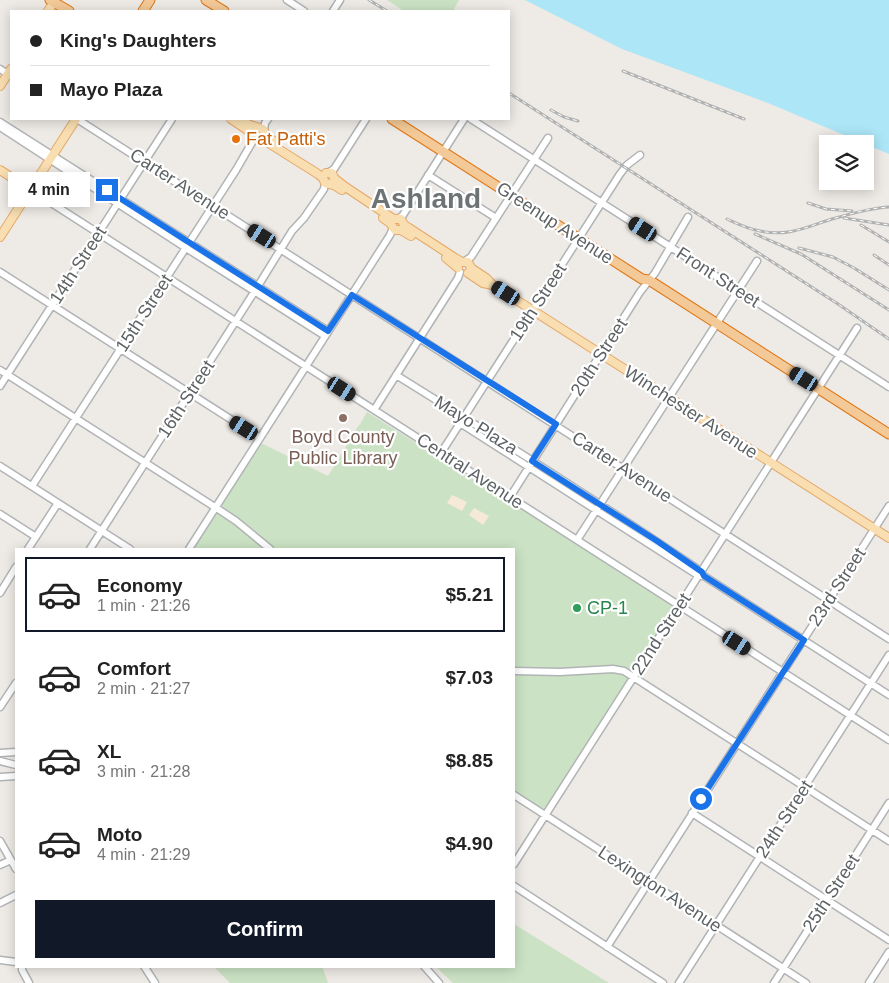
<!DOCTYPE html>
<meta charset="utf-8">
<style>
body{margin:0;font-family:Arial,sans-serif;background:#f6f6f6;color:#222;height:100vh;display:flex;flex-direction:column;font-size:19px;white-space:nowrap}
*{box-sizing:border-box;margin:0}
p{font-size:16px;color:#767676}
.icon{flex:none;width:28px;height:28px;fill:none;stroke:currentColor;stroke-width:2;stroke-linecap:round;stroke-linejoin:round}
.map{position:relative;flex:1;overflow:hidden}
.side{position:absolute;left:15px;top:548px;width:500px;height:420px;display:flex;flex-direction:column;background:#fff;border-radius:0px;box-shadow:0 2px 12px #0003}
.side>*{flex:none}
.guide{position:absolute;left:10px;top:10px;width:500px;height:110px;border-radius:0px;box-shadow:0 2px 12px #0003;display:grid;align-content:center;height:110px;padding:0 20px;background:#fff}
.controls{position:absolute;left:819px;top:135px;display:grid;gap:10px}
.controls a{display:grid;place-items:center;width:55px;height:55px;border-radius:0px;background:#fff;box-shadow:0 2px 12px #0003;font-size:25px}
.end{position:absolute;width:22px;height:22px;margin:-11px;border:6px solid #1a73e8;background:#fff;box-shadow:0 0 0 2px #fff}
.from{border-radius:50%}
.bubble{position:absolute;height:35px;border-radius:0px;background:#fff;box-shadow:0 2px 12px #0003;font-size:16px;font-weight:600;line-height:35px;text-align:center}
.car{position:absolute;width:15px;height:30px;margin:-15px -8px;border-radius:6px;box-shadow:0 0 4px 1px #0007;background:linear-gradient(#222 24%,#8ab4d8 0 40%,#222 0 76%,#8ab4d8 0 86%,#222 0)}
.guide b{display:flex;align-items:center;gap:18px;height:48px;font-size:19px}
.guide b+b{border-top:1px solid #e0e0e0}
.guide i{width:12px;height:12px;background:#222}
ul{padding:9px 0 0;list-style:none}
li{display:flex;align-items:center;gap:15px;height:75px;margin:0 10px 8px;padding:0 10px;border:2px solid transparent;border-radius:0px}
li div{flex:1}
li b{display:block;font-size:19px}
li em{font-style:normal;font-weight:600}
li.on{border-color:#111827}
li>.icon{width:45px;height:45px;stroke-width:1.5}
.action{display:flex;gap:10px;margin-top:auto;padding:10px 20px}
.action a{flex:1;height:58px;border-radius:0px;background:#111827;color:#fff;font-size:20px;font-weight:600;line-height:58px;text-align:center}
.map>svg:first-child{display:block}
.green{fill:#cbe3c4}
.sand{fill:#f7e9d7}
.water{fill:#ace6f7}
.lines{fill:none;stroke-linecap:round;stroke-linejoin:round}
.minor-casing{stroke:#b1b4b6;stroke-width:9}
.major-casing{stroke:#e5a868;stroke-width:10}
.highway-casing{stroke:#df7615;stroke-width:11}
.minor{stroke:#fff;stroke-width:6}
.major{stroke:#f8deb1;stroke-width:8}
.highway{stroke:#f3c997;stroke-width:9}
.rail-casing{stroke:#b1b2b2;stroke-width:3}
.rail{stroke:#fff;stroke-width:1;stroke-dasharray:4;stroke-linecap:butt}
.route{stroke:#1a73e8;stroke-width:6}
.food-dot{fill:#e8710a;stroke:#fff;stroke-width:2}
.education-dot{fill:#8d6e63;stroke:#fff;stroke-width:2}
.leisure-dot{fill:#2e9e5b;stroke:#fff;stroke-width:2}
.labels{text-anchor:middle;stroke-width:4.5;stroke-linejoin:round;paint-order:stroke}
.food-label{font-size:18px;fill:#c56008;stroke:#fff;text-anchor:start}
.street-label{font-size:18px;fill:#5d6264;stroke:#fff}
.education-label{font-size:18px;fill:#785e54;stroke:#fff}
.leisure-label{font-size:18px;fill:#27864d;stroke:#fff;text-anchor:start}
.town-label{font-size:28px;font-weight:bold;fill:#6e7476;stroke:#fff}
</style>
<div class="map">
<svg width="889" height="983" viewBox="0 0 889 983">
<rect width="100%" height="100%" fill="#eeeae6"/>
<path class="green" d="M387 0H459L453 11H404Z
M367 412 427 450H430L670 604 673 608 672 611 547 806C546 806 545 807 543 808 537 808 520 795 514 791V549H192L261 443 328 476 357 428C362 423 363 418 367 412Z
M514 924 609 983H453L435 966H514Z
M213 966H322L328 983H230Z"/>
<path class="sand" d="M452 495 467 502 462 511 447 503Z
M474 508 489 516 483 525 469 515Z"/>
<path class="water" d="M525 0H889V154L768 103 622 49Z"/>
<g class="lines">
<defs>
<path id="minor" d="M287 0 304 11
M333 11 340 0
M0 69 11 76
M77 119 889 639
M471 119 889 387
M0 122 328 331
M0 127 186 248 325 336
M264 130 265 123 268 119
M329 172 334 169 366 119
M428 175 496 218
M31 190 889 740
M398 219 403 215 464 119
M465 261 471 257 548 138
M0 272 260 438
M0 370 221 511 236 521 270 549
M396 375C499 439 602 504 702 572L703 575
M0 386 172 119
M374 410 458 278 460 272
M460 423 699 576H704L889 695
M441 453 620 174 627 165 640 155
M0 466 130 549
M32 486 236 170 254 139
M510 497 640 292 655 273 688 217
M0 514 36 537
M577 540 757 261
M28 549 58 503
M90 549 258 286 292 231 304 218 324 189 325 183
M189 549 390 235 393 228
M0 593 16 567
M514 671 560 672 613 669 624 671 889 841
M0 707 16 683
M0 753 16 752
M0 761 16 765
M0 777 16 776
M514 795 806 983
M692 813 889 940
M0 841 16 869
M514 864 857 328
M0 865 11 860
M514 886 663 983
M0 903 16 895
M607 947 889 506
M0 960 16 962
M22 966V970L29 983
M144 966 155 983
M424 966 439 983
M679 983 889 655
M774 983 889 803
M869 983 889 952"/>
<path id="major" d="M48 11 54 2
M0 86 11 69
M231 119 249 131 254 139 267 142 318 174 323 178 325 183 334 185 342 190
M242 121 250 125 263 129 265 133 264 136
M265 133 268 137 275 142
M0 170 31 190
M326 173H332L334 178
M334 178 344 186 392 218 395 219H401L404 225 409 228 455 258 462 262H468L471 268 486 278 493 285 889 538
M383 218 390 223 395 230H401L411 236
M0 237 76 119
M446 258 458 268
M468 273 483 283 493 285"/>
<path id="highway" d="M50 0 69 11
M206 0 224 11
M143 11 150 0
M392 119 642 279 649 280 889 434"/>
</defs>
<use href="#minor" class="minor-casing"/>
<use href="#major" class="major-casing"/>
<use href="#highway" class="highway-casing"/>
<use href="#minor" class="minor"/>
<use href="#major" class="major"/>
<use href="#highway" class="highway"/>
<defs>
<path id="rail" d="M369 0 387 11
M623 71 744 119
M509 93 838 304 889 339
M551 110 564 117 578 121
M808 203 826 209 852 211
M844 218 889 225
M727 219C738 224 748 229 760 231 788 237 806 227 832 219 850 214 870 208 889 207
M861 225 889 242
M755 234 801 254 889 310
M799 248 833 257 854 268 889 290
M874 255 889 265"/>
</defs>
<use href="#rail" class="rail-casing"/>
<use href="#rail" class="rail"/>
</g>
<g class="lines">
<path class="route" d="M107 190 328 331 352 295 556 424 532 461 657 541 702 572 704 576 804 640 701 799"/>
</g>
<circle class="food-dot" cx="236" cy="139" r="5"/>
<circle class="education-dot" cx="343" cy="418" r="5"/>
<circle class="leisure-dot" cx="577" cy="608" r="5"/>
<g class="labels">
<g class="food-label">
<text x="246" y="145">Fat Patti's</text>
</g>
<g class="street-label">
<text transform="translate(180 184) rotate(33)" y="6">Carter Avenue</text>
<text transform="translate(555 223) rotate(33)" y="6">Greenup Avenue</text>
<text transform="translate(78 265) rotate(-57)" y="6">14th Street</text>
<text transform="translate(718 277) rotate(33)" y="6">Front Street</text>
<text transform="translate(538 302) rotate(-57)" y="6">19th Street</text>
<text transform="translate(144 313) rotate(-57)" y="6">15th Street</text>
<text transform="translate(599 357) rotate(-57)" y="6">20th Street</text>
<text transform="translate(186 399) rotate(-57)" y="6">16th Street</text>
<text transform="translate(691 412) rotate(33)" y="6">Winchester Avenue</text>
<text transform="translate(476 425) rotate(32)" y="6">Mayo Plaza</text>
<text transform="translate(622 467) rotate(33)" y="6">Carter Avenue</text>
<text transform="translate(470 471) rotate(33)" y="6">Central Avenue</text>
<text transform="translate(837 587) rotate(-57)" y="6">23rd Street</text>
<text transform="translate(661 634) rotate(-57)" y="6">22nd Street</text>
<text transform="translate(784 819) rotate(-57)" y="6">24th Street</text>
<text transform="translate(660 889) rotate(33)" y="6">Lexington Avenue</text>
<text transform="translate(831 893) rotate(-57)" y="6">25th Street</text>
</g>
<g class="education-label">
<text x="343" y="443">Boyd County<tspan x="343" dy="21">Public Library</tspan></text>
</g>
<g class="leisure-label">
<text x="587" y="614">CP-1</text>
</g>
<g class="town-label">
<text x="426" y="208">Ashland</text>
</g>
</g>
</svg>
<div class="controls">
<a><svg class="icon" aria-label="layers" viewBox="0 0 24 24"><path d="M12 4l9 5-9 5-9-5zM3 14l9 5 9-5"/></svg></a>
</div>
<i class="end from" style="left:701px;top:799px"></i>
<i class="end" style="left:107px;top:190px"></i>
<div class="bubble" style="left:8px;top:172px;width:82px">4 min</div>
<i class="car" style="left:643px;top:229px;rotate:303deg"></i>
<i class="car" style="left:262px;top:236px;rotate:302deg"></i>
<i class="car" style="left:506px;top:293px;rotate:302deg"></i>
<i class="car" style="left:804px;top:379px;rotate:302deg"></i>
<i class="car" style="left:342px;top:389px;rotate:123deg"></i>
<i class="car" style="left:244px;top:428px;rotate:302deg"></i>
<i class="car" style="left:737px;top:643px;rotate:123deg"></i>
<div class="guide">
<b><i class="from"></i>King's Daughters</b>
<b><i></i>Mayo Plaza</b>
</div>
<section class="side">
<ul>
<li class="on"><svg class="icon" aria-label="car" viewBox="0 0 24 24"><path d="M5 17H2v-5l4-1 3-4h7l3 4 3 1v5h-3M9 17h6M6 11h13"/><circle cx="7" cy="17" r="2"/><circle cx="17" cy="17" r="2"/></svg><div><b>Economy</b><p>1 min · 21:26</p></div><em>$5.21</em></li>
<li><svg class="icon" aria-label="car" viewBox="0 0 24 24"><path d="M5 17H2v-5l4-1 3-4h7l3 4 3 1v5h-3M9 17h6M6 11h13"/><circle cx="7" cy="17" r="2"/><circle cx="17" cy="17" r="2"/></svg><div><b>Comfort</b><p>2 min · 21:27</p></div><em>$7.03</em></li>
<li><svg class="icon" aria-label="car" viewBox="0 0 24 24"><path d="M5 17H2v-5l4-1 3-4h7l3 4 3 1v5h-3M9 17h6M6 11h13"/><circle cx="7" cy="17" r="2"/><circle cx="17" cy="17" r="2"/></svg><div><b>XL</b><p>3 min · 21:28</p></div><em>$8.85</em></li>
<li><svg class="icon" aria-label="car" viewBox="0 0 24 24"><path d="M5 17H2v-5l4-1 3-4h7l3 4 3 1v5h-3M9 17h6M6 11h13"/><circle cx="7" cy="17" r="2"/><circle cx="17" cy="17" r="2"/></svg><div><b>Moto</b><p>4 min · 21:29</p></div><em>$4.90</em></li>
</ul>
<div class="action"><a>Confirm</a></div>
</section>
</div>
